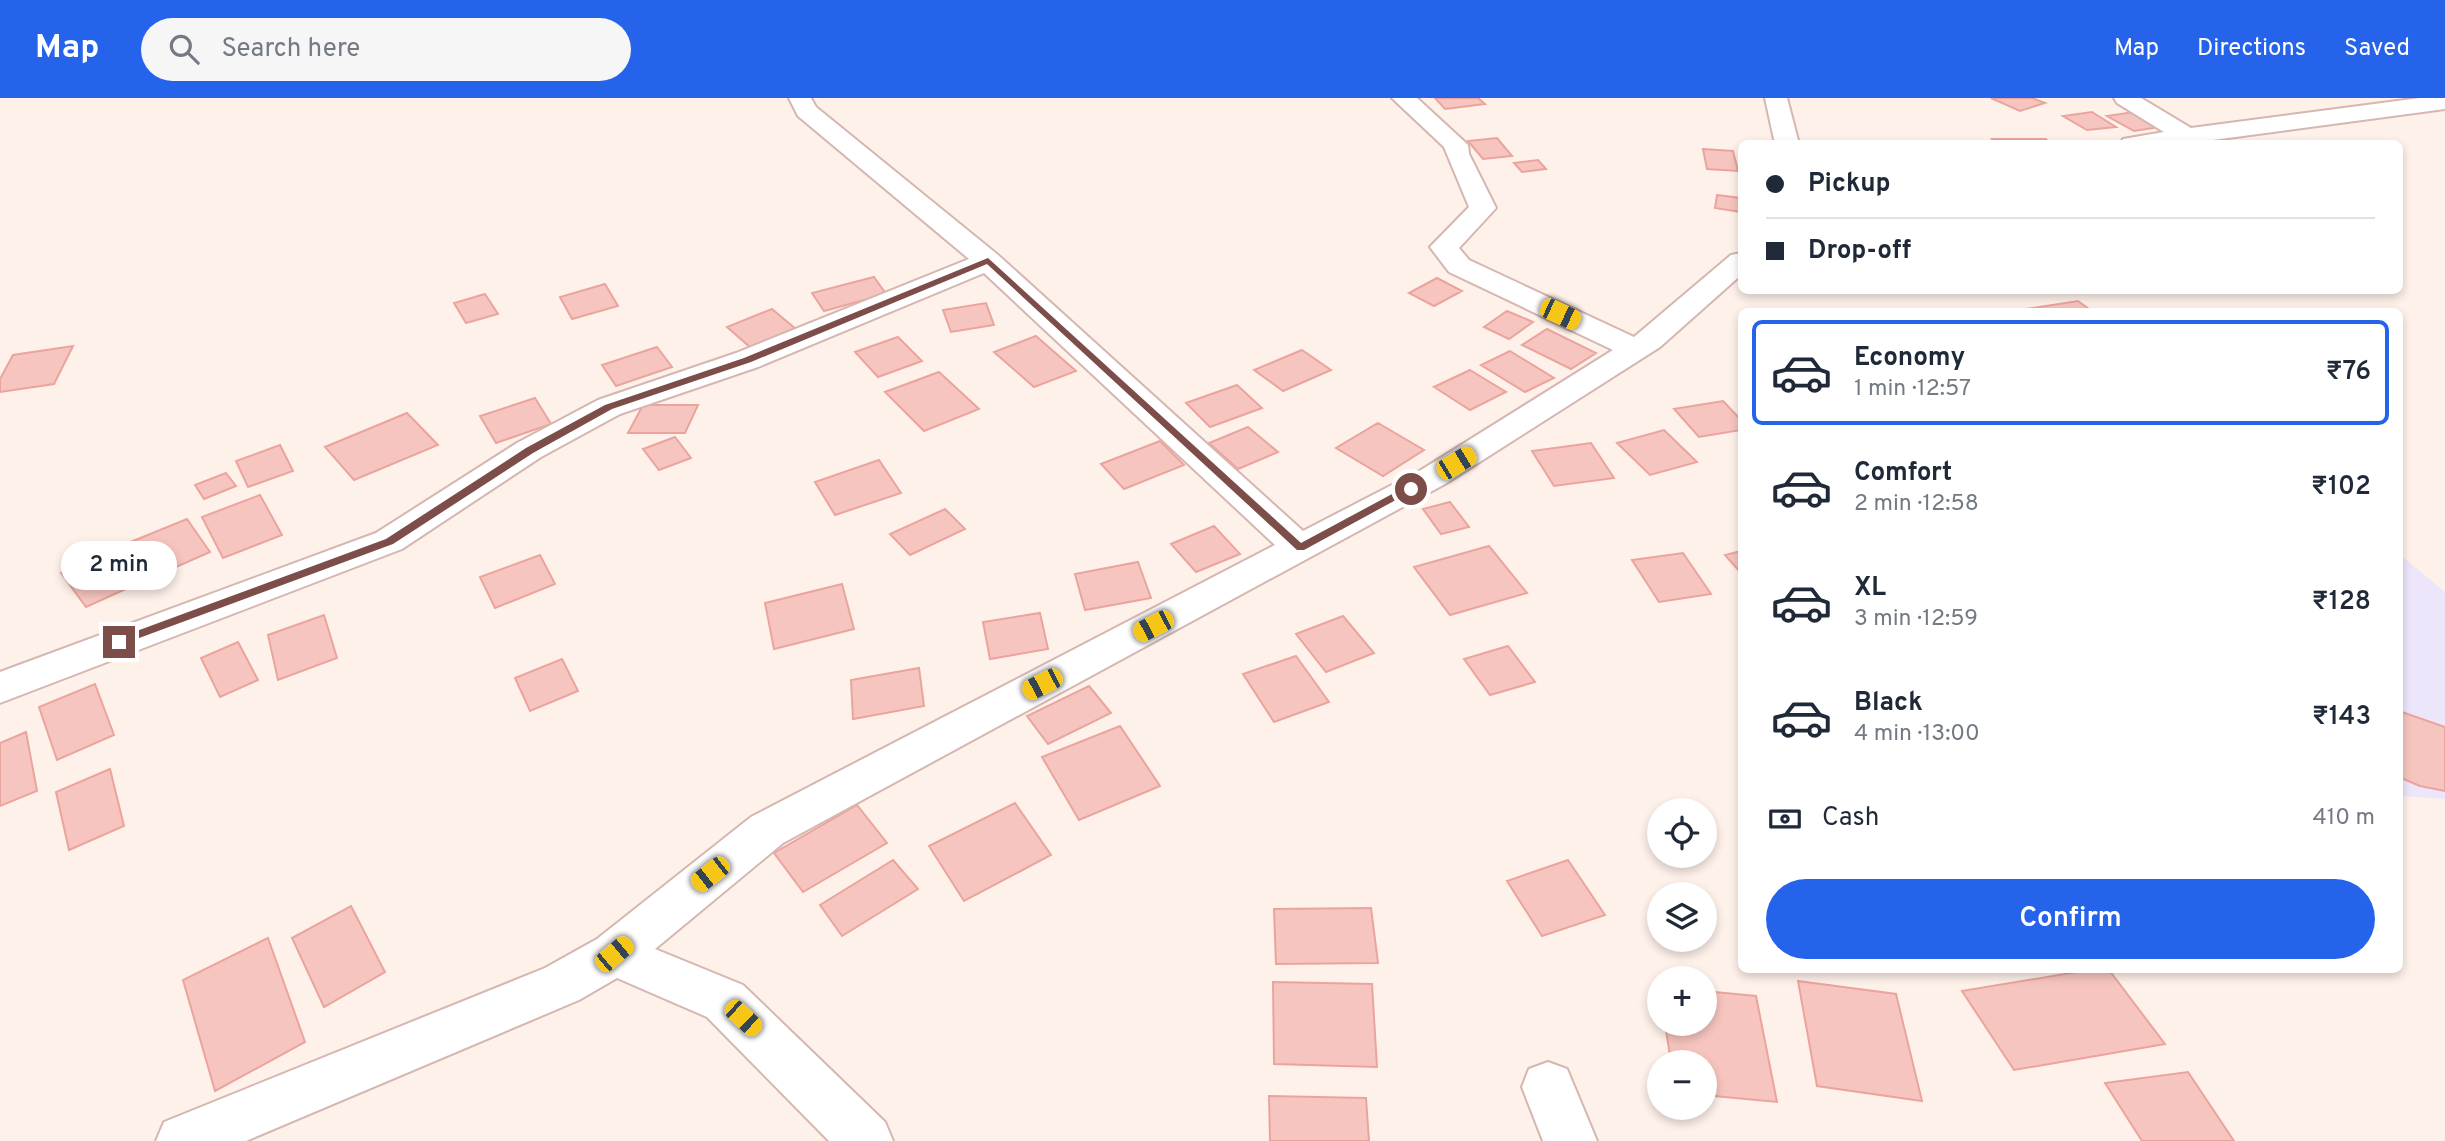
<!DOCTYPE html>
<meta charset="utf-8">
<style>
body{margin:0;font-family:Overpass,sans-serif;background:#f6f6f7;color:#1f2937;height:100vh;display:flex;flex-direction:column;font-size:26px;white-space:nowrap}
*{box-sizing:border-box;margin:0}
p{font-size:23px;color:#747a83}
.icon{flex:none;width:38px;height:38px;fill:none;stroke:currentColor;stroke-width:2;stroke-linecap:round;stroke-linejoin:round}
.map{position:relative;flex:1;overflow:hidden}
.drawer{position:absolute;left:1738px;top:210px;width:665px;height:665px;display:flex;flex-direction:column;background:#fff;border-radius:10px;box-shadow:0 4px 10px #0003}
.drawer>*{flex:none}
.guide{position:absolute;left:1738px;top:42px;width:665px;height:154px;border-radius:10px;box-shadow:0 4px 10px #0003;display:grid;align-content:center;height:154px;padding:0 28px;background:#fff}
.buttons{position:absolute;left:1647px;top:700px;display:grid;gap:14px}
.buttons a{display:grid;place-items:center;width:70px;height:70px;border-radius:50%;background:#fff;box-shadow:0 4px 10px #0003;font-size:35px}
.end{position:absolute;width:32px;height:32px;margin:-16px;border:9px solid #7d4d49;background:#fff;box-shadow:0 0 0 4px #fff}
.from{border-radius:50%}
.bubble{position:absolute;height:49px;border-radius:24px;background:#fff;box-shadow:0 4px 10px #0003;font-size:23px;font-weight:600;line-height:49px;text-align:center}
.car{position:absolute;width:21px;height:42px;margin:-21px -10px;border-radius:9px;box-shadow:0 0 5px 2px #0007;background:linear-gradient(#f5c518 24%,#345 0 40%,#f5c518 0 76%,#345 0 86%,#f5c518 0)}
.guide b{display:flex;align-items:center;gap:24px;height:66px;font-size:26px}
.guide b+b{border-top:2px solid #e0e1e3}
.guide i{width:18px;height:18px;background:#1f2937}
ul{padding:12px 0 0;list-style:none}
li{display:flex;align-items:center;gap:21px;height:105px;margin:0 14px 10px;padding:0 14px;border:4px solid transparent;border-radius:10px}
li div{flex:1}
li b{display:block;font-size:26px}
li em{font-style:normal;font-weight:600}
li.active{border-color:#2563eb}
li>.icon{width:63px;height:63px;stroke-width:1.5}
.pay{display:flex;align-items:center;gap:18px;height:77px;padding:0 28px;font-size:26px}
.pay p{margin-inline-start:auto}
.button{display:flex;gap:14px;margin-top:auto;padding:14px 28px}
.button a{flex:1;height:80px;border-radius:42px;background:#2563eb;color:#fff;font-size:28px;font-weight:600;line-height:80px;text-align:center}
header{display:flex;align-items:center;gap:42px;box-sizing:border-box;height:98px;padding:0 35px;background:#2563eb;color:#fff}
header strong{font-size:33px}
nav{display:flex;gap:38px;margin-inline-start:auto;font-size:24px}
.search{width:490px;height:63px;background:#f6f6f7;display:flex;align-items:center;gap:18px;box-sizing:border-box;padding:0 24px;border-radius:38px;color:#747a83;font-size:26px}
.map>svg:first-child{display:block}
.education{fill:#ede6fb}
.building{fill:#f7c5bf;stroke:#eba49d;stroke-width:2}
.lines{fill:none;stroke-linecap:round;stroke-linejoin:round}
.minor-casing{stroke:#d5b6b0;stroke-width:4}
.minor{fill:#fff;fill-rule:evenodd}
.route{fill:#7d4d49}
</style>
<header>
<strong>Map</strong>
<div class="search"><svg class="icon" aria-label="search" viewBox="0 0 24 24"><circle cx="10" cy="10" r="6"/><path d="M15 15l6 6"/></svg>Search here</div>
<nav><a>Map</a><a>Directions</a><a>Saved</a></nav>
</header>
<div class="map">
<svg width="2445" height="1043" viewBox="0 0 2445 1043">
<rect width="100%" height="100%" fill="#fef1ea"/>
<path class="education" d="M2399 456 2445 494V701L2399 698Z"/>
<path class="building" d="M1435 0H1478L1485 6 1445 11Z
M1991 0H2032L2045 5 2020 13Z
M2092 14 2116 29 2087 32 2063 18Z
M2134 14 2160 29 2134 33 2107 18Z
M1497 40 1512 58 1483 61 1468 43Z
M1992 41H2046L2050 46H1996Z
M1703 51 1733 53 1738 73 1707 71Z
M1538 62 1546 71 1522 74 1514 65Z
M1717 97 1741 100V114L1715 110Z
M874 179 886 196 824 213 812 195Z
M1437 180 1462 193 1434 208 1409 195Z
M605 186 618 208 572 221 560 199Z
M485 196 498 216 466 225 454 205Z
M2078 203 2093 214 2020 212 2033 210Z
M986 205 994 227 951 234 943 212Z
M772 211 797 232 751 250 727 229Z
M1507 213 1533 224 1509 241 1484 229Z
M1547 231 1596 255 1571 271 1522 247Z
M1036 238 1076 273 1034 289 994 254Z
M898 239 922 263 878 279 855 254Z
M73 248 54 286 0 294V281L13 257Z
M657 249 672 269 616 288 602 267Z
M1302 252 1331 272 1283 293 1254 272Z
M1510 253 1554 280 1525 294 1481 267Z
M1470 272 1506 294 1470 312 1434 289Z
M939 274 979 311 924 333 885 294Z
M1237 287 1262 310 1210 329 1186 305Z
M535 300 551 326 496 345 480 318Z
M1723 303 1741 322V332L1699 339 1674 311Z
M643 307H698L685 335H628Z
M407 315 438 347 354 382 325 349Z
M1378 325 1424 352 1383 378 1336 350Z
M1248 329 1278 354 1238 371 1209 345Z
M1664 332 1697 364 1650 377 1617 345Z
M675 339 691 360 659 372 643 351Z
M1160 343 1184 367 1124 391 1101 366Z
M1591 345 1614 380 1554 388 1532 353Z
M280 347 293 373 248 389 236 363Z
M879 362 901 395 835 417 815 384Z
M226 375 236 388 204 401 195 387Z
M260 397 282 437 223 460 202 419Z
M1450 404 1469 429 1441 436 1423 411Z
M945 411 965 431 910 457 890 436Z
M187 421 210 454 151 480 128 445Z
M1214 428 1240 456 1196 474 1171 446Z
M1489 448 1527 495 1450 517 1414 469Z
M114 452 139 485 86 509 61 475Z
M1741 453V475L1725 457Z
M1683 455 1711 496 1659 504 1632 462Z
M540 457 555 486 495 510 480 479Z
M1138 464 1151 500 1085 512 1075 476Z
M842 486 854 531 774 551 765 505Z
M1040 515 1048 551 990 561 983 524Z
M324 517 337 560 278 582 268 537Z
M1343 518 1374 555 1326 574 1296 536Z
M238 544 258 582 220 599 201 560Z
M1508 548 1535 584 1490 597 1464 561Z
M1296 558 1329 604 1274 624 1243 576Z
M562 561 578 593 530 613 515 580Z
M919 570 924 608 853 621 851 582Z
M95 586 114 637 57 662 39 609Z
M1089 588 1111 615 1048 646 1027 618Z
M2399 613 2445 629V693L2420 688 2399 679Z
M1120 628 1160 688 1079 722 1042 659Z
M26 634 37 693 0 708V645Z
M110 671 124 728 69 752 56 694Z
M1015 705 1051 757 964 803 929 748Z
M857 707 887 745 803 794 774 755Z
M893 762 918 791 842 838 820 807Z
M1568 762 1605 817 1542 838 1507 783Z
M351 808 385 874 324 909 292 840Z
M1371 810 1378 865 1276 866 1274 811Z
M268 840 305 944 215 993 183 882Z
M2089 872H2109L2165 946 2014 972 1962 893Z
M1798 883 1896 896 1922 1003 1817 988Z
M1273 884 1372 886 1377 969 1274 966Z
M1704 893 1756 898 1777 1004 1704 997V964H1671L1665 926H1704Z
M2188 974 2234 1043H2142L2105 985Z
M1269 998 1366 1000 1369 1043H1270Z"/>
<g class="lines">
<defs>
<path id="minor" d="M789 0H811L816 9 998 157 1303 433 1421 372 1613 252 1449 174 1430 149 1469 109 1444 49 1392 0H1417L1468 47 1469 56 1496 110 1459 150 1469 162 1634 239 1731 157 1741 155V177L1660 249 1445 386 783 745 655 851 743 887 885 1024 893 1043H829L707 919 617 880 579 902 246 1043H156L164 1024 545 870 597 841 751 719 1275 447 984 175 758 269 620 316 541 359 402 451 0 605V574L376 435 517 345 598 302 736 255 969 161 798 18Z
M1765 0H1787L1799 46H1775Z
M2114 0H2141L2191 30 2420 0H2445V11L2183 46H2120L2123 41 2164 34 2117 5Z
M1548 964 1567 971 1597 1043H1543L1522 989 1529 971Z"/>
</defs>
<use href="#minor" class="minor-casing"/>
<use href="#minor" class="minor"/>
</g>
<path class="route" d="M988 160 1301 445 1407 388 1416 391 1304 452H1297L987 166 751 264 612 311 533 355 393 446 123 546 119 548 113 544 115 541 386 441 526 350 605 307 744 260Z"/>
</svg>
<div class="buttons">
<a><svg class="icon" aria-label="locate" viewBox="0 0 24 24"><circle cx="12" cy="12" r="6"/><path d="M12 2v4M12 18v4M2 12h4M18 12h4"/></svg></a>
<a><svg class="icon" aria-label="layers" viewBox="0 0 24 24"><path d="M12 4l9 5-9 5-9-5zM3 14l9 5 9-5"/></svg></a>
<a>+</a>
<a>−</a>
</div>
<i class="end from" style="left:1411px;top:391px"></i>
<i class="end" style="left:119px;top:544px"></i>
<div class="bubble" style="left:61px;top:443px;width:116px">2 min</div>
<i class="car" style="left:1560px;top:216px;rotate:115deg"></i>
<i class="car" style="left:1456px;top:365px;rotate:59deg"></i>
<i class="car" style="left:1153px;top:528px;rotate:243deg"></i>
<i class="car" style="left:1042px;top:586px;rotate:243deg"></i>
<i class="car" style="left:710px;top:776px;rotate:232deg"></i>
<i class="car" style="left:614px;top:856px;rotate:50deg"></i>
<i class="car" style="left:743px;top:920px;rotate:133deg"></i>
<div class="guide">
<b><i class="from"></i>Pickup</b>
<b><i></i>Drop-off</b>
</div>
<section class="drawer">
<ul>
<li class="active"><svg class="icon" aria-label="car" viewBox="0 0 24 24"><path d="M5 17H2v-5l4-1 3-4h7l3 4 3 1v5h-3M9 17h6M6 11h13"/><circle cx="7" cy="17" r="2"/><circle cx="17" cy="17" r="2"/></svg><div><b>Economy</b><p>1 min · 12:57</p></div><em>₹76</em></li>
<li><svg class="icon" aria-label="car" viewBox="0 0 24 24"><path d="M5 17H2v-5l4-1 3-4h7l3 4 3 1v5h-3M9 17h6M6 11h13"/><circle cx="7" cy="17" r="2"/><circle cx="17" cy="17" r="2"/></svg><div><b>Comfort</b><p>2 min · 12:58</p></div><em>₹102</em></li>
<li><svg class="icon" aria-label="car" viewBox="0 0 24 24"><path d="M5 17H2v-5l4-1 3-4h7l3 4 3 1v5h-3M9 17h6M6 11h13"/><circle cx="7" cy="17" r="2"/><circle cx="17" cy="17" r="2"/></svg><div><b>XL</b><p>3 min · 12:59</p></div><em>₹128</em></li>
<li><svg class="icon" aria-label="car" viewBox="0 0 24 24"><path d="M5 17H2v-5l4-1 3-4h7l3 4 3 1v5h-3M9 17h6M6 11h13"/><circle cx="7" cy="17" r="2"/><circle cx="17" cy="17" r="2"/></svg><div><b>Black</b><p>4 min · 13:00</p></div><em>₹143</em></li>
</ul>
<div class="pay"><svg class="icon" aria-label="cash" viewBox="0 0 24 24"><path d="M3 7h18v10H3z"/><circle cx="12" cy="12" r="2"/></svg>Cash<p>410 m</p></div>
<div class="button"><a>Confirm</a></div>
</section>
</div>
